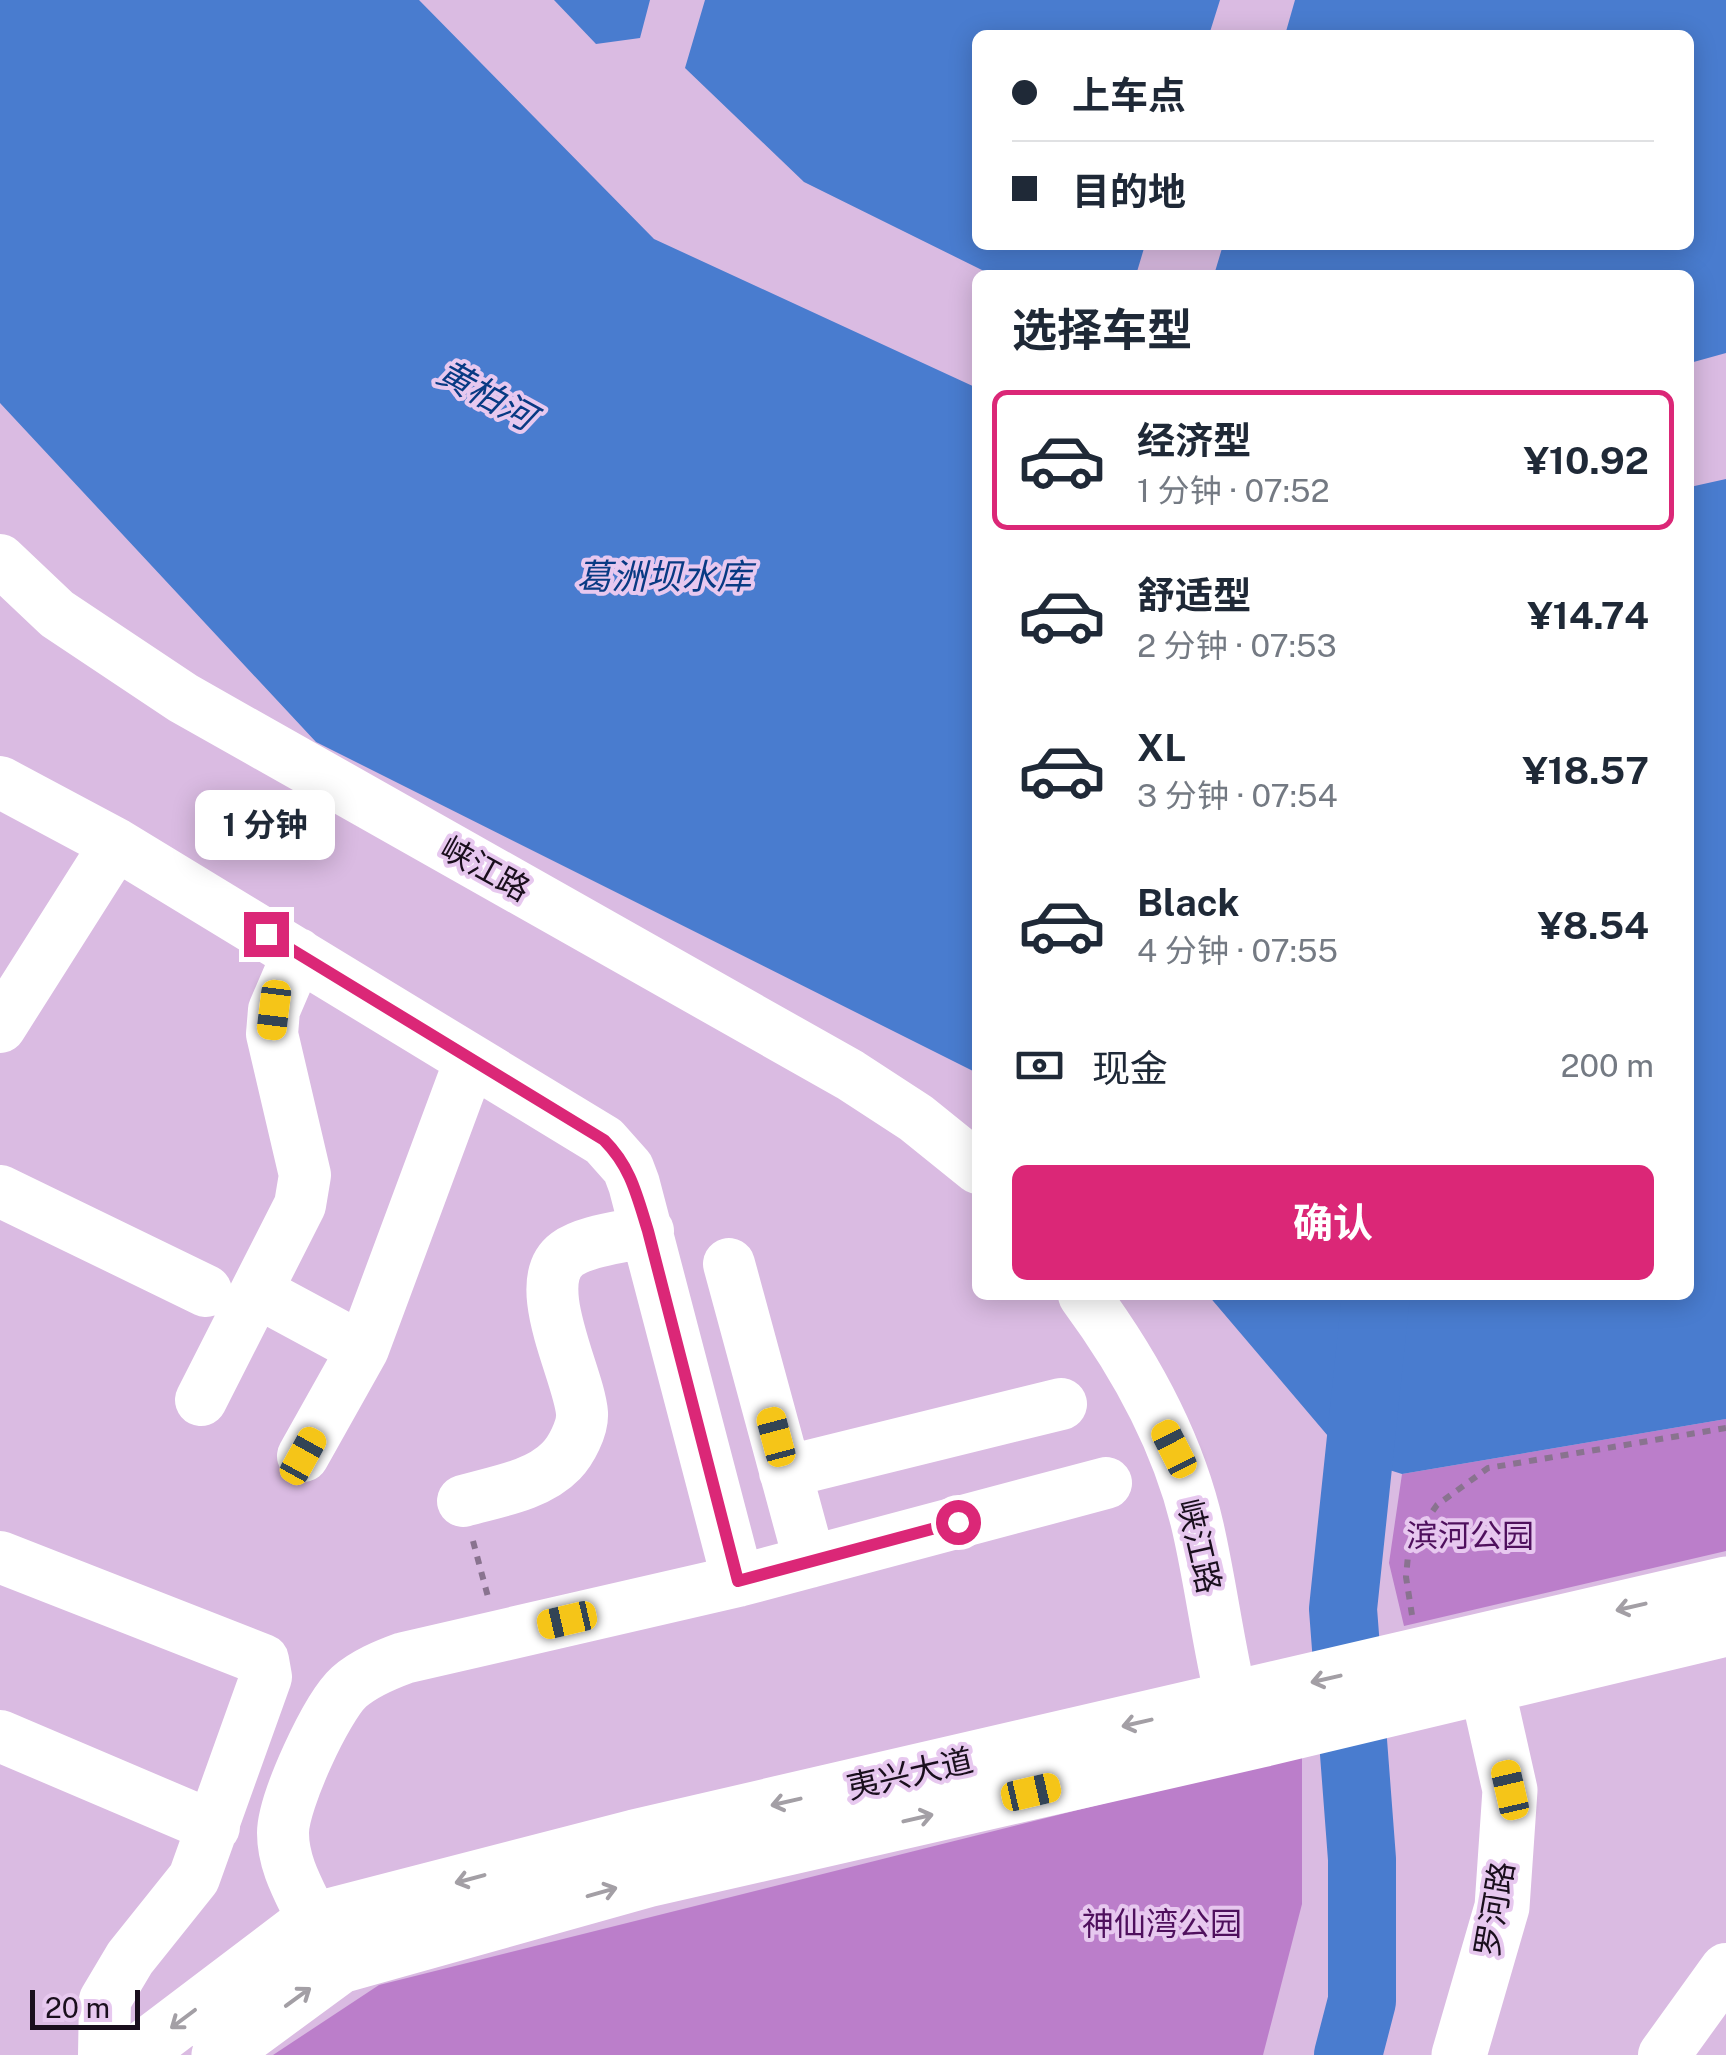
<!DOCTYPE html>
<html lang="zh">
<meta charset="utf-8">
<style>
body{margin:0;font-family:"Public Sans","Noto Sans SC",sans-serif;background:#f6f6f7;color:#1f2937;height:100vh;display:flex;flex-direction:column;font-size:38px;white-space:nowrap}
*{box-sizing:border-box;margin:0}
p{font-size:32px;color:#747a83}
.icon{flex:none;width:55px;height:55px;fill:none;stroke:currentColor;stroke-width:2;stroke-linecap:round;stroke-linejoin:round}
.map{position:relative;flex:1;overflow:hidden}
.details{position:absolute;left:972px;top:270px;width:722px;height:1030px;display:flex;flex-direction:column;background:#fff;border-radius:15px;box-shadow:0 5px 25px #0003}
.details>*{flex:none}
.top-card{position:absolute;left:972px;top:30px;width:722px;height:220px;border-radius:15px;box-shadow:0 5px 25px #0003;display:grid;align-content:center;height:220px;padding:0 40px;background:#fff}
.scale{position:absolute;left:30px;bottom:25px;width:110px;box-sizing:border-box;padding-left:10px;border:5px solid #1a0f1d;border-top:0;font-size:28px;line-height:35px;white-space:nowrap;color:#1a0f1d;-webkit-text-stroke:8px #e7c8ef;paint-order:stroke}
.end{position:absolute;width:45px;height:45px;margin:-22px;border:12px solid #db2777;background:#fff;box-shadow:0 0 0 5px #fff}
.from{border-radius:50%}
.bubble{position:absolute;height:70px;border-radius:15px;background:#fff;box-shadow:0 5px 25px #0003;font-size:32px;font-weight:700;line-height:70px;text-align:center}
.car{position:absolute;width:30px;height:60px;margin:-30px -15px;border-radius:12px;box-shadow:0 0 8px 2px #0007;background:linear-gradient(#f5c518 24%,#345 0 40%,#f5c518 0 76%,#345 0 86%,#f5c518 0)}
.top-card b{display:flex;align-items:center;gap:35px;height:95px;font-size:38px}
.top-card b+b{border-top:2px solid #e0e1e3}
.top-card i{width:25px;height:25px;background:#1f2937}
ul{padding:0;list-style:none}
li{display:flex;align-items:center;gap:30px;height:140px;margin:0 20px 15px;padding:0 20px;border:5px solid transparent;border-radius:15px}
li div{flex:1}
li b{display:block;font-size:38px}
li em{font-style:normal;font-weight:700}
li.selected{border-color:#db2777}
li>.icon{width:90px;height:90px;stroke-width:1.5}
h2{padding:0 40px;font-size:45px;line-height:120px}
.pay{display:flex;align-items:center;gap:25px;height:110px;padding:0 40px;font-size:38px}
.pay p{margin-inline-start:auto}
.button{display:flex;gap:20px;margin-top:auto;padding:20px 40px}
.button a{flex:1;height:115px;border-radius:15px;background:#db2777;color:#fff;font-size:40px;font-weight:700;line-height:115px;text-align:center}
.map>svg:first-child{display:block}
.green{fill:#bb7eca}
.water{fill:#497ccf}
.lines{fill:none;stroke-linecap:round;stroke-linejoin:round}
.river{stroke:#497ccf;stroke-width:68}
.path{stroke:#89738f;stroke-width:6;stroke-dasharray:8 8;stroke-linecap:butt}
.minor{stroke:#fff;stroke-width:52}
.major{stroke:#fff;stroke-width:55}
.oneway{stroke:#a39fa5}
.route{stroke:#db2777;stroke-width:12}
.labels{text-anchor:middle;stroke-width:8;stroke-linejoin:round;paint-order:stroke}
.street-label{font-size:32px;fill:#1a0f1d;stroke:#e7c8ef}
.park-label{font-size:32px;fill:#4f105d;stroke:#e7c8ef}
.water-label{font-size:35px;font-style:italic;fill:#083a83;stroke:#e7c8ef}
</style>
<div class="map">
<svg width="1726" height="2055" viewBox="0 0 1726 2055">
<rect width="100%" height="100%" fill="#dabbe2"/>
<path class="green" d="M1726 1419V1551L1404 1626 1389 1563 1402 1474Z
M1302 1754V1904L1263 2055H273L379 1985Z"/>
<path class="water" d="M0 0H419L654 239 977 388V1073L316 742 0 403Z
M554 0H650L640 38 596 44Z
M705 0H1220L1209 35H978V245H1145L1136 275H992L804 182 685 68Z
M1295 0H1726V353L1690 363V275H1214L1223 245H1690V35H1285Z
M1726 479V1419L1402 1474 1345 1456 1208 1295H1690V487Z"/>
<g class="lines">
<path class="river" d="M1348 2055 1362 2001V1859L1343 1609 1376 1295"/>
<path class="path" d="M473 1541 488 1597
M1412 1615 1406 1577 1409 1545 1437 1505 1488 1468 1726 1428"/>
<path class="minor" d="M0 560 57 614 183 698 850 1075 916 1118 978 1168
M0 782 116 844 604 1141 628 1168 634 1184 738 1581 404 1658C385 1665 365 1673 349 1687 326 1708 283 1802 283 1833 283 1865 300 1892 313 1920
M0 1027 116 844
M0 1191 206 1291
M729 1264 810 1562
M259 1293 363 1349
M1084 1295C1135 1364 1179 1444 1198 1528 1211 1585 1218 1644 1232 1702
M201 1400 300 1205 305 1175 272 1034 274 1010 298 954
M303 1456 363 1349 470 1061
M785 1472 1061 1404
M463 1501C494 1492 537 1486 561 1461 571 1451 583 1428 582 1413 579 1374 528 1283 567 1254 586 1240 624 1237 648 1231
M0 1557 263 1660 266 1677 194 1878 130 1958 105 2000 104 2055
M738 1581 1106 1483
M0 1736 214 1827
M1664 2055 1726 1969"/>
<path class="major" d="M135 2055 313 1920 634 1837 1726 1584
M219 2055 340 1966 647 1880 1261 1740 1726 1629
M1459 2055 1502 1907 1510 1790 1478 1648"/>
</g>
<defs><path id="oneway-shaft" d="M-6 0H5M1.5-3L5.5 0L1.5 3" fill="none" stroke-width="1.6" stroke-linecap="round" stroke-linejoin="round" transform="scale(2.5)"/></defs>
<g class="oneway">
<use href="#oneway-shaft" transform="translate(1631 1607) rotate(167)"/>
<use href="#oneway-shaft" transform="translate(1326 1679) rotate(167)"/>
<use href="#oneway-shaft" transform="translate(1137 1723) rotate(167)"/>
<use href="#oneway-shaft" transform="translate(786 1802) rotate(167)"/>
<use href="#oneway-shaft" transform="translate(918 1818) rotate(-13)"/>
<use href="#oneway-shaft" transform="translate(470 1879) rotate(165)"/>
<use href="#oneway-shaft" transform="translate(602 1892) rotate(-16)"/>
<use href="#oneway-shaft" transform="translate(298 1997) rotate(-36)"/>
<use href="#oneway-shaft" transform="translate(183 2019) rotate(143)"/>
</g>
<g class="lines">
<path class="route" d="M266 934 604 1140C631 1167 637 1196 648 1231L738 1581 958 1522"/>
</g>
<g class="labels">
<g class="street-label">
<text transform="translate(485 869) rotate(29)" y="11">峡江路</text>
<text transform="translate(1199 1546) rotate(77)" y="11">峡江路</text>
<text transform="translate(910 1774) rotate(-13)" y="11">夷兴大道</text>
<text transform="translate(1495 1909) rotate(-80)" y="11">罗河路</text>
</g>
<g class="park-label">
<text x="1470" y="1547">滨河公园</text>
<text x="1162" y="1935">神仙湾公园</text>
</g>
<g class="water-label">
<text transform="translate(486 395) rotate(29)" y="12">黄柏河</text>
<text x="664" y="589">葛洲坝水库</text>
</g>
</g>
</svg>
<div class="scale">20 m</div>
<i class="end from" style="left:958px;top:1522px"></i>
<i class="end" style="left:266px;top:934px"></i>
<div class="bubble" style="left:195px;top:790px;width:140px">1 分钟</div>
<i class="car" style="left:274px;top:1010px;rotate:187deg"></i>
<i class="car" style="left:776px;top:1437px;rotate:345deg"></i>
<i class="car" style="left:1174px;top:1449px;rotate:333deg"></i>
<i class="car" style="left:303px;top:1456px;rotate:29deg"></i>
<i class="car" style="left:567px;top:1620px;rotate:257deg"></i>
<i class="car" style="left:1510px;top:1790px;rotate:347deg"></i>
<i class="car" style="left:1031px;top:1792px;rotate:77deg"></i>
<div class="top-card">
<b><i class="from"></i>上车点</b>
<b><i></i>目的地</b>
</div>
<section class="details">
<h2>选择车型</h2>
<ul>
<li class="selected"><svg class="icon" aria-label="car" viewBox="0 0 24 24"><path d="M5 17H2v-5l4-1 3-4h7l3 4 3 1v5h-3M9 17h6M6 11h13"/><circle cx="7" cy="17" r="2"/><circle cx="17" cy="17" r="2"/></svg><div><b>经济型</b><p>1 分钟 · 07:52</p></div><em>¥10.92</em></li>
<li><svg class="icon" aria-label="car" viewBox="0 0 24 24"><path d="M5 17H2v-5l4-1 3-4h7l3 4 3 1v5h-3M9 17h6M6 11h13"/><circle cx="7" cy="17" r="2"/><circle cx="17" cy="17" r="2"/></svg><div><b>舒适型</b><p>2 分钟 · 07:53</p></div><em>¥14.74</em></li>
<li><svg class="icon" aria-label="car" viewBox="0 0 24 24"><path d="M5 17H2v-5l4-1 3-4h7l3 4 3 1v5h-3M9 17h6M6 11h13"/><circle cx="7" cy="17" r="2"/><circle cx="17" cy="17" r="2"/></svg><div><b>XL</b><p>3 分钟 · 07:54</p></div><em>¥18.57</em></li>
<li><svg class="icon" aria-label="car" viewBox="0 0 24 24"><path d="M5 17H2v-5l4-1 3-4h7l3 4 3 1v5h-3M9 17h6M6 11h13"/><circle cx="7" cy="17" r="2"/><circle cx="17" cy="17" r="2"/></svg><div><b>Black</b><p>4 分钟 · 07:55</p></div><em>¥8.54</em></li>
</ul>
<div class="pay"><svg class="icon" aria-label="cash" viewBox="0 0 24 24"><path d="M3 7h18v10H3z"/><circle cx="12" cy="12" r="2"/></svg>现金<p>200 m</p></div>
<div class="button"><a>确认</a></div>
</section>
</div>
